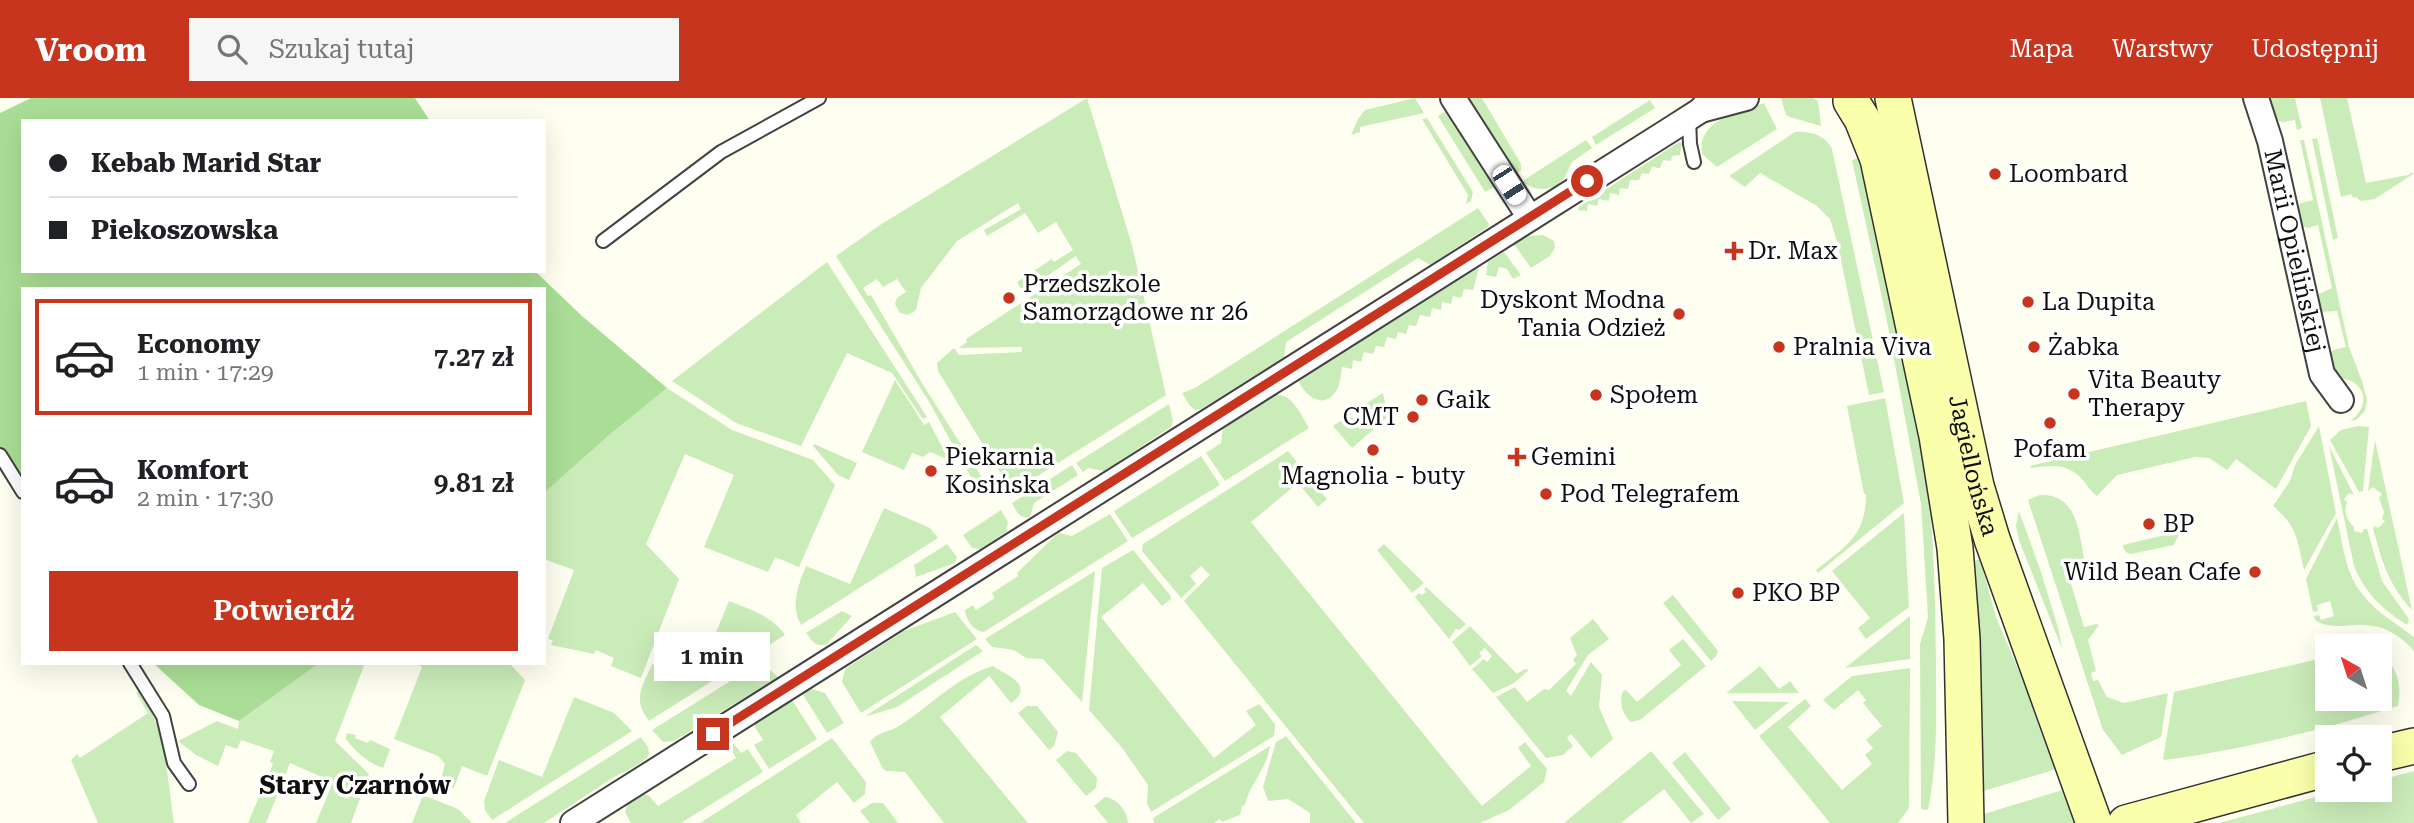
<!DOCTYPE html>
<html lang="pl">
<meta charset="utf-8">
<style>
body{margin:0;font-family:"Roboto Serif",serif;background:#f6f6f6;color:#202124;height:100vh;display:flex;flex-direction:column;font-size:26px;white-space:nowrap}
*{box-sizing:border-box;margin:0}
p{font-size:23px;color:#757577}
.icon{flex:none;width:38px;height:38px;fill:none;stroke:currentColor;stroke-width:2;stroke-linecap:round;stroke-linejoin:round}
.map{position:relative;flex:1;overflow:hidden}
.side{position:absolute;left:21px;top:189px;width:525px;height:378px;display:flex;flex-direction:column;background:#fff;border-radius:0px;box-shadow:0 7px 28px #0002}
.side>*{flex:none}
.guide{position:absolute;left:21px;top:21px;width:525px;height:154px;border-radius:0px;box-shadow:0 7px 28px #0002;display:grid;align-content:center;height:154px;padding:0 28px;background:#fff}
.needle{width:46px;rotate:321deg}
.tools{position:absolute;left:2315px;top:536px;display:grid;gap:14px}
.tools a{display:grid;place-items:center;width:77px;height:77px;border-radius:0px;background:#fff;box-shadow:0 7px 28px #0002;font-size:35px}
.end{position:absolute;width:32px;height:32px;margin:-16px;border:9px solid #c7351f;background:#fff;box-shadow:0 0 0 4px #fff}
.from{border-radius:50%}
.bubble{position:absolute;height:49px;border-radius:0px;background:#fff;box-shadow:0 7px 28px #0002;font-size:23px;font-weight:600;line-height:49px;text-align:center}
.car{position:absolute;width:21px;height:42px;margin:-21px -10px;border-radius:9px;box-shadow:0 0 5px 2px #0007;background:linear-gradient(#fff 24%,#345 0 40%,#fff 0 76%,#345 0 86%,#fff 0)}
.guide b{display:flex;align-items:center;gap:24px;height:66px;font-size:26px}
.guide b+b{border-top:2px solid #e0e0e0}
.guide i{width:18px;height:18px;background:#202124}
ul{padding:12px 0 0;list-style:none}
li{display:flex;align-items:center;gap:21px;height:116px;margin:0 14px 10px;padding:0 14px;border:4px solid transparent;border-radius:0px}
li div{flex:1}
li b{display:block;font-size:26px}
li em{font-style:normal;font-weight:600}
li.active{border-color:#c7351f}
li>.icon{width:63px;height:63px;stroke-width:1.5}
.primary-button{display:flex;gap:14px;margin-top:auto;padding:14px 28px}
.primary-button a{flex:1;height:80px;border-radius:0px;background:#c7351f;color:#fff;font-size:28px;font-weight:600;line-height:80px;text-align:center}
header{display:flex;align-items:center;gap:42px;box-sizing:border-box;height:98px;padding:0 35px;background:#c7351f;color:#fff}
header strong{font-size:33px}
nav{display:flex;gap:38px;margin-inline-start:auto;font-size:24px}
.search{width:490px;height:63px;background:#f6f6f6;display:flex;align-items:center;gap:18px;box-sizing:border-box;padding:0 24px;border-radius:0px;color:#757577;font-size:26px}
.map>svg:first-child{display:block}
.green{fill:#caecb8}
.forest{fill:#aade96}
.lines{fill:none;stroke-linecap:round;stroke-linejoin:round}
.lane-casing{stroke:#424242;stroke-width:16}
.street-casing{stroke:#424242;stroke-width:28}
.secondary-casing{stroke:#313131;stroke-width:38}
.lane{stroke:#fff;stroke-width:12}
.street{stroke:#fff;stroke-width:24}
.secondary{stroke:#faffac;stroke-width:35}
.route{stroke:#c7351f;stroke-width:9}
.poi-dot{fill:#c7351f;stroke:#fff;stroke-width:2.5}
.labels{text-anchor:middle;stroke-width:7;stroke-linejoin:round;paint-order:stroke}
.poi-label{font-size:24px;fill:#0f0f0f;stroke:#fff;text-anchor:start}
.street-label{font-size:24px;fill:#0f0f0f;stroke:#fff}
.neighbourhood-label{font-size:26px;font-weight:bold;fill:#0f0f0f;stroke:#fff}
</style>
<header>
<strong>Vroom</strong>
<div class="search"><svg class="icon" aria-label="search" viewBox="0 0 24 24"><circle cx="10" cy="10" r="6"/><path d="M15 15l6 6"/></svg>Szukaj tutaj</div>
<nav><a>Mapa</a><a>Warstwy</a><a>Udostępnij</a></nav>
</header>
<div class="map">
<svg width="2414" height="725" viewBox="0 0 2414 725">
<rect width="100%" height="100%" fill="#fffff1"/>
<path class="green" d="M1087 0 1132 147 1166 297 1012 394 938 273 937 265 954 250 959 257 1022 254V249L959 250 967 244 966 241 1081 166 1076 158 1023 195 1017 184 1052 161 1054 164 1073 152 1056 124 1038 135 1025 115 987 138 984 132 1021 111 1018 105 957 143 921 190 916 212 908 217 900 215 895 206 897 200 906 194 897 181 883 189 877 181 863 190 868 198 871 197 922 285 990 392 986 395H991L987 398 981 397 928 302 836 158 880 127Z
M1415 0 1424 15 1360 29V34L1351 37 1358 21 1365 12Z
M1468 0H1482L1521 66V73L1515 76Z
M1781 0H1813L1818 3 1821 28 1790 19 1786 17Z
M2267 0H2295L2302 30 2297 32 2295 22 2283 24 2276 22Z
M2320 0H2347L2366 85 2408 77 2413 74V76L2375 101 2361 103 2356 99 2353 100 2351 96 2341 99Z
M1650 2 1655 10 1596 47 1592 39Z
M1764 5 1777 31 1717 69 1702 56C1697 21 1740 14 1764 5Z
M1449 11 1496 88 1485 94 1438 18Z
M1427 20 1473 94 1471 103 1466 106 1468 97 1422 21Z
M1795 34C1809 33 1826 37 1832 51L1884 294 1869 297 1837 143 1830 121 1817 108 1760 75 1745 89 1729 78Z
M2317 40 2338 140 2333 142 2312 41Z
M1586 42 1592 50 1572 64 1564 81 1555 89 1543 91 1534 90 1524 85V82Z
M2300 42H2304L2349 249 2362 283 2367 302 2365 313 2356 322 2350 323C2364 314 2370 295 2353 284 2349 281 2342 281 2336 279L2328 259 2333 252 2346 249 2337 213 2320 214 2316 197 2332 190 2318 127 2308 130 2301 128 2296 111 2301 105 2313 102Z
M1679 44 1682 45 1680 57 1672 58 1671 63 1663 62 1660 70 1652 69 1649 76 1642 75 1639 82H1630L1628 91 1620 90 1619 97 1610 95 1609 103 1599 101 1597 108 1588 106 1587 113 1578 112 1579 109Z
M1867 57 1925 362C1934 429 1935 496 1936 564 1936 614 1938 663 1928 712L1921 711 1920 546 1928 519 1921 406 1886 218 1852 62Z
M1478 110 1489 126 1488 129 1430 167 1418 160 1286 244 1284 259 1201 311 1196 312 1190 308 1182 295 1195 290Z
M1543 137 1554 143 1555 150 1550 158 1531 170 1514 146 1529 138Z
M1504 154 1521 177 1513 181 1507 171 1499 169 1496 179 1486 177 1488 164Z
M827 164 927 319 923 321 892 275 847 255 801 348 736 325 672 283Z
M1480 166 1473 192 1464 191 1461 200 1453 198 1451 206 1442 204 1441 212 1432 210 1430 219 1420 217 1416 228 1409 227 1406 236 1398 234 1396 241 1387 239 1384 249 1376 248 1373 256 1364 254 1361 264 1353 262 1352 271 1342 269C1341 277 1340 289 1334 296 1321 311 1305 297 1299 284L1301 279Z
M895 282 924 327 929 324 949 362 930 354 923 359 912 355 904 372 862 354Z
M667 290 732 332 813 362 835 387 799 469 775 459 768 474 704 449 734 377 685 356 646 446 679 481 641 580 611 568 614 560 596 552 594 556 551 547 553 542 548 541 574 472 544 461V395L608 338Z
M1383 295 1388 319 1379 326 1354 313Z
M1275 296C1294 297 1300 316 1309 330L1225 383 1206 355 1221 345 1223 329Z
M1885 300 1904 405 1818 475 1816 472C1846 448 1866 438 1866 396H1864L1847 308Z
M2306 303 2311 328 2276 391 2236 361 2227 372 2209 360 2195 359 2117 377 2097 398C2090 393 2087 386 2081 380 2067 365 2050 367 2031 370L2030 368Z
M1169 306 1173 323 1171 329 1104 373 1088 370 1083 374 1076 365Z
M1345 320H1352L1374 331 1352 350 1333 328Z
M2319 328 2336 415 2304 472C2297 442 2298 429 2273 408L2290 383 2295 367Z
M2358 328 2369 329 2363 393 2359 394 2330 342 2341 332Z
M2375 342 2412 512C2389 488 2381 461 2373 430L2375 428 2378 430 2385 423 2382 421 2384 414 2379 400 2382 396 2373 389 2368 393Z
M814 346 857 365 849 382 838 377 813 348Z
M2329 348 2354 397 2349 395 2344 401 2347 404C2343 414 2347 422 2354 429V433L2362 435 2364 431H2367L2382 483 2409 521 2407 527C2382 511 2365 495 2354 468Z
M1288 353 1327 401 1318 409 1298 385 1251 424 1482 708 1531 668 1518 650 1525 644 1547 671 1544 684 1509 712 1480 725H1364L1184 503 1210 477 1201 468 1190 478 1196 486 1181 500 1142 453 1143 446Z
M1201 358 1220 387 1132 440 1114 413Z
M1072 367 1078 377 1034 405 1030 419C1019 421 1016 413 1012 405Z
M2040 397C2080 395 2079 440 2086 470L2068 476 2084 529 2096 526 2099 527 2088 542 2096 573 2091 575 2093 583 2098 582 2107 599 2124 605 2168 595 2161 639 2122 657 2103 632 2028 402Z
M884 410 930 430 938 440 801 527C790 508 798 488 806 468L850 486Z
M1001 412 1008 424 1006 434 980 451 972 450 963 437Z
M2019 413 2041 474 2059 533 2062 551 2019 442 2016 428Z
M1904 415 1909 509 1866 541 1858 530 1870 520 1832 473Z
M1110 416 1128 443 984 534C973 533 966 522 965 512L973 507 976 512 995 500 992 495 1018 478 1017 475 1055 438 1059 435 1072 438Z
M2337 420C2343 446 2345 476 2363 497 2376 514 2397 526 2414 539V553C2398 534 2379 525 2354 527 2340 528 2327 530 2315 522L2314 518 2319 517 2321 522 2334 518 2330 503 2317 507 2318 513 2313 514 2306 481Z
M2182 430 2174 447 2131 456C2126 455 2123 452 2123 447L2177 434Z
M947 446 957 459 955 465 916 479 914 467Z
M1384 446 1424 485 1412 495 1377 452Z
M1133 452 1170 497 1171 501 1162 508 1143 485 1101 519 1214 660 1256 627 1246 613 1259 606 1275 626 1274 638 1151 714 1147 705 1148 687 1123 651 1089 612 1102 470Z
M1980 461 1996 519 2060 670 1977 695 1969 465Z
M1095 473 1082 604 1043 561 1026 560 1014 552 992 549 985 541Z
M1426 489 1466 526 1459 532 1456 531 1449 541 1415 499 1419 495 1422 497 1426 494 1424 491Z
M1673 497 1718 553 1716 558 1711 563 1663 505Z
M729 503C750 511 772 518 785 537L649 623C632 600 642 590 652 566L696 582Z
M842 513 852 518 827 546C816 550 812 543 806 535Z
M955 514 977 541 861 615 842 584 845 571 904 533Z
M1910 518V561L1845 570Z
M1593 521 1609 541 1588 557 1566 593 1571 598 1591 564 1602 577 1599 609 1613 641 1591 660 1571 636 1567 640 1573 648 1563 657 1546 660 1496 599 1515 589 1527 604 1544 591 1549 592 1576 566 1573 562 1577 557 1570 540Z
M1470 528 1517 576 1525 571 1529 572 1514 585 1493 595 1472 571 1484 561 1487 564 1492 558 1485 550 1479 555 1482 558 1470 568 1452 544Z
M1683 541 1706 568 1640 622 1631 624C1622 616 1619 604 1623 593L1626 592 1637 604 1681 567 1669 552Z
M976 547 983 553 897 609 864 619Z
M2380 557C2398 568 2402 588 2398 608 2321 632 2244 652 2165 662L2163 661 2174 594 2327 559 2328 600H2380Z
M761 564 778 579 674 643 663 644 652 632Z
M319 565H365L335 643 369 676 351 725H316L333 684 290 665 266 725H248L273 666 270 664 274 653 241 642 237 651 226 647 218 668 196 657 178 643 217 623 238 631 239 623Z
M414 565H509L525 582 487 678 462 668 454 690 440 685 445 666 438 658 394 641 422 569Z
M993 568C1001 575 1038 586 1011 605L989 578 940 619 1028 725H944L905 674 886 673 883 671 870 644C878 633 888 635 899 628 929 609 959 577 993 568Z
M1760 568 1779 591 1790 583 1799 595H1726Z
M1910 570 1909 710 1898 725H1830L1759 638 1805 601 1811 608 1788 629 1842 692 1872 666 1865 657 1873 650 1866 642 1882 628 1863 605 1866 602 1858 592 1834 612 1823 602 1852 578Z
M812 591 825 595 844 625 827 635 802 595Z
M139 593C167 630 167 681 174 725H98L71 662 77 656 80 660 148 615 136 595Z
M574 599 614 615 632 633 492 722 485 712 484 703 499 662 542 679Z
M792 602 817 641 769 671 754 647 763 642 755 629V625Z
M1732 603 1789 604 1755 632Z
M1027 608H1037L1058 634 1054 648 1049 652 1018 615Z
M347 635 356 637 355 640 368 645 370 642 390 651 383 670C368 665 356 654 346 641Z
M1286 638 1356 725H1310V715L1288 701 1268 703 1263 689 1276 644Z
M641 639 648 649 649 656 646 661 634 669 614 679 544 725H505Z
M832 640 866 684 865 696 854 705 837 684 796 717 801 725H700Z
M730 641 741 655 748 651 763 674 681 725H631L625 714 628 704 641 696 648 697 658 708 736 660 727 644Z
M1270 648C1266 673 1250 685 1245 707L1242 708 1240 717 1222 724 1220 721 1214 725H1154L1153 720Z
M1067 653 1076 655 1097 680 1096 690 1086 698 1056 662Z
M1651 653 1704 716 1691 725 1664 691 1621 725H1564Z
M1685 654 1731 711 1718 722 1672 665Z
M2414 673V725H2219L2346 691H2380V682Z
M2069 690 2076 725H1977V718Z
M423 697 458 711 472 725H412Z
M1105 699C1117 700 1128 714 1128 725H1108L1094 708Z
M872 705H883L898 725H870L860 713Z"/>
<path class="forest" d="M31 0H415L430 23H23V173H535L582 218 667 290 608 338 544 395V191H23V394L0 357V15Z
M153 565H319L239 623 199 607Z"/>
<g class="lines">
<defs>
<path id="lane" d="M1689 20 1690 46 1694 64
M603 143 721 54 819 0
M0 357 23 394
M130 565 163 618 174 665 189 686"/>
<g id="street">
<path d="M1453 0 1530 120"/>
<path id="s1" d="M2256 0 2270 43 2322 276 2341 302"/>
<path d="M1701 12 1746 0"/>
<path d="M573 725 1673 30 1701 12 1711 0"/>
</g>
<g id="secondary">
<path id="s2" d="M1893 0 1976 388 1992 441 2094 725"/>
<path d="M1851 3 1862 21 1878 61 1937 338 1955 450 1962 541 1966 725"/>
<path d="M2380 656 2414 648"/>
<path d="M2126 725 2328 670"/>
</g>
</defs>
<use href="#lane" class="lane-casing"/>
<use href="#street" class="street-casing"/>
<use href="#secondary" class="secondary-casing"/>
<use href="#lane" class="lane"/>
<use href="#street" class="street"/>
<use href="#secondary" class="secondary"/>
</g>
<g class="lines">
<path class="route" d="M713 636 1587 83"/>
</g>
<g class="poi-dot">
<circle cx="1995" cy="76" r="7"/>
<path d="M1730.5 142.5h7v7h7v7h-7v7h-7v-7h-7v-7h7z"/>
<circle cx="1009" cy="200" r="7"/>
<circle cx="2028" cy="204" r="7"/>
<circle cx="1679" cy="216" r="7"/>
<circle cx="1779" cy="249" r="7"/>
<circle cx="2034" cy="249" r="7"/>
<circle cx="2074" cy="296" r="7"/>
<circle cx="1596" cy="297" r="7"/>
<circle cx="1422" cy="302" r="7"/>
<circle cx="1413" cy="319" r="7"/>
<circle cx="2050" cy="325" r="7"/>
<circle cx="1373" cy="352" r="7"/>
<path d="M1513.5 348.5h7v7h7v7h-7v7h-7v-7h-7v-7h7z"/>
<circle cx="931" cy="373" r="7"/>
<circle cx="1546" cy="396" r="7"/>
<circle cx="2149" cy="426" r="7"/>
<circle cx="2255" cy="474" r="7"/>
<circle cx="1738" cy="495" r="7"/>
</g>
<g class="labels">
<g class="poi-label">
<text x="2009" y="84">Loombard</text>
<text x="1748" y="161">Dr. Max</text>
<text x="1023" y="194">Przedszkole<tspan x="1023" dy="28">Samorządowe nr 26</tspan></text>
<text x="1665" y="210" text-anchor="end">Dyskont Modna<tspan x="1665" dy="28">Tania Odzież</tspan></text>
<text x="2042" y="212">La Dupita</text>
<text x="1793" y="257">Pralnia Viva</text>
<text x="2048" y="257">Żabka</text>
<text x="2088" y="290">Vita Beauty<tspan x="2088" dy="28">Therapy</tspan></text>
<text x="1610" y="305">Społem</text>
<text x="1436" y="310">Gaik</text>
<text x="1399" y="327" text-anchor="end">CMT</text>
<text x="2050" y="359" text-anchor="middle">Pofam</text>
<text x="945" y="367">Piekarnia<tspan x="945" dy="28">Kosińska</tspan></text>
<text x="1531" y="367">Gemini</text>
<text x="1373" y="386" text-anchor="middle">Magnolia - buty</text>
<text x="1560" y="404">Pod Telegrafem</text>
<text x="2163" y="434">BP</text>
<text x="2241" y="482" text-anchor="end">Wild Bean Cafe</text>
<text x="1752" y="503">PKO BP</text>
</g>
<g class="street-label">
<text dy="8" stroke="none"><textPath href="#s1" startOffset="158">Marii Opielińskiej</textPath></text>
<text dy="8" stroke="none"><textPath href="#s2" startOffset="376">Jagiellońska</textPath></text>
</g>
<g class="neighbourhood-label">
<text x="355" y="696">Stary Czarnów</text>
</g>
</g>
</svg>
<div class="tools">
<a><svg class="needle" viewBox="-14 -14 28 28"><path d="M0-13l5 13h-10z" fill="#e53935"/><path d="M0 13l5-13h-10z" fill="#757577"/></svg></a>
<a><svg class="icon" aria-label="locate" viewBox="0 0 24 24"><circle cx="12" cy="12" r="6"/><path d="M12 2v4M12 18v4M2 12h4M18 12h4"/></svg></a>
</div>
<i class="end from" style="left:1587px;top:83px"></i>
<i class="end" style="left:713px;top:636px"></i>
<div class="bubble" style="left:654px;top:534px;width:116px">1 min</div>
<i class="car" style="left:1509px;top:87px;rotate:147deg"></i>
<div class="guide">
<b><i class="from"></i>Kebab Marid Star</b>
<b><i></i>Piekoszowska</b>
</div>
<section class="side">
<ul>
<li class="active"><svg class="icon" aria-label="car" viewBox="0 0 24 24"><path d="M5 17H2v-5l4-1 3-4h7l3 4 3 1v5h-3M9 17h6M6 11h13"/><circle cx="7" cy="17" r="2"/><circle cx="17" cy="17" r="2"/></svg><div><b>Economy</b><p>1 min · 17:29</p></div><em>7.27 zł</em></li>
<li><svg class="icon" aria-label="car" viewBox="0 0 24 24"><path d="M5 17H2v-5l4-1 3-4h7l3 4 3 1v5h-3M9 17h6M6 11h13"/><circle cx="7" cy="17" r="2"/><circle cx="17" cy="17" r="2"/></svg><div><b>Komfort</b><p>2 min · 17:30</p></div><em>9.81 zł</em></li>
</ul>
<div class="primary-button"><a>Potwierdź</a></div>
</section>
</div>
